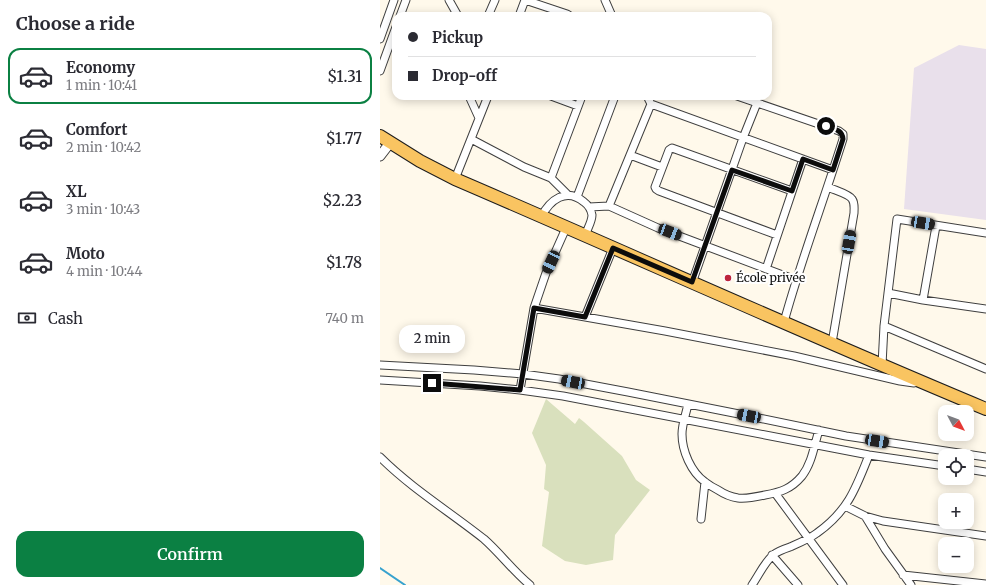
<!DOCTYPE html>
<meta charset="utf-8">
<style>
body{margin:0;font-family:Merriweather,serif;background:#f2f2f3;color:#2b2b33;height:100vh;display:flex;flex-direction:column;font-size:15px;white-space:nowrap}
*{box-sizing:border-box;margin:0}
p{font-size:13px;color:#7c7c81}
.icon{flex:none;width:22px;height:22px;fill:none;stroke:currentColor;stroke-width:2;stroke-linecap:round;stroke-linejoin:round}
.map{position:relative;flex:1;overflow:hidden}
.panel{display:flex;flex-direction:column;background:#fff;width:380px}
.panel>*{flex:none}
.top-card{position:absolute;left:12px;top:12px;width:380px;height:88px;border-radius:12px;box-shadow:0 2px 10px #0003;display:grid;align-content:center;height:88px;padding:0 16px;background:#fff}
.needle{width:26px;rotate:131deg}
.buttons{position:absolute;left:558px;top:405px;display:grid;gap:8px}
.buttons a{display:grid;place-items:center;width:36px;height:36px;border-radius:8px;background:#fff;box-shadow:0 2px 10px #0003;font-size:20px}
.end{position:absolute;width:18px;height:18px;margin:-9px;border:5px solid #0c0c0c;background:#fff;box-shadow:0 0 0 2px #fff}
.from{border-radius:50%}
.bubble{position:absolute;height:28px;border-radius:12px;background:#fff;box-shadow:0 2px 10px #0003;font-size:13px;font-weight:600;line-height:28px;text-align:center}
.car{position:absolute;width:12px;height:24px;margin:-12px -6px;border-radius:5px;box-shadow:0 0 3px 1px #0007;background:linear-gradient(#222 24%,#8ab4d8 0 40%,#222 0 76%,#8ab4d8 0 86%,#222 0)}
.top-card b{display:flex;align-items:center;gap:14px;height:38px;font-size:15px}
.top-card b+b{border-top:1px solid #e1e1e2}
.top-card i{width:10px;height:10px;background:#2b2b33}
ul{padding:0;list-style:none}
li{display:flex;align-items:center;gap:12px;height:56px;margin:0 8px 6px;padding:0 8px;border:2px solid transparent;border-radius:12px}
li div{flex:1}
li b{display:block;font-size:15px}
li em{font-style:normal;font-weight:600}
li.active{border-color:#0b8043}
li>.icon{width:36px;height:36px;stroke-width:1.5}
h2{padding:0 16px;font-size:18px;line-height:48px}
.pay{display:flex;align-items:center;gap:10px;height:44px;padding:0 16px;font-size:15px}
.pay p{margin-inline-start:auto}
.action{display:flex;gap:8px;margin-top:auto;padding:8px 16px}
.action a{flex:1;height:46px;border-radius:12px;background:#0b8043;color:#fff;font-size:16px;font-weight:600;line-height:46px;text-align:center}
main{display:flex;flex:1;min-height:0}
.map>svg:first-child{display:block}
.industrial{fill:#e9e0eb}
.cemetery{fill:#d9e0bd}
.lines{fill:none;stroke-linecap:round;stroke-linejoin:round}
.stream{stroke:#37a2ce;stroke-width:2}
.minor-casing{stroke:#3f3f3f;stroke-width:9}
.tertiary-casing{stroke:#3f3f3f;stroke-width:11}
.primary-casing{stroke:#1d1d1d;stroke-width:14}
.minor{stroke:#fff;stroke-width:7}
.tertiary{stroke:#fff;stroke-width:9}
.primary{stroke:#f9c461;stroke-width:12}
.route{stroke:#0c0c0c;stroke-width:5}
.poi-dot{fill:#bd243c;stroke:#fff;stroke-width:1.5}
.labels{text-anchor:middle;stroke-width:4;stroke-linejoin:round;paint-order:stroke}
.poi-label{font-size:12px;fill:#0c0c0c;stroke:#fff;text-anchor:start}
</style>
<main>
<section class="panel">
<h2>Choose a ride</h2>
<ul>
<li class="active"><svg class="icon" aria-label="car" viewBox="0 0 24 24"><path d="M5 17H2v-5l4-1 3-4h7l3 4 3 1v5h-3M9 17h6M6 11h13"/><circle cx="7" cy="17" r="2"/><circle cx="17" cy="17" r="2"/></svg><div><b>Economy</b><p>1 min · 10:41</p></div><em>$1.31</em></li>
<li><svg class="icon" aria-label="car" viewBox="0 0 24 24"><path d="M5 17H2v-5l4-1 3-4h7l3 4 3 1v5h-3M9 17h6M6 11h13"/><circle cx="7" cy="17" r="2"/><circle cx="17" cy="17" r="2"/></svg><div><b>Comfort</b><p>2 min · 10:42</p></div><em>$1.77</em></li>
<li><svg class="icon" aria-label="car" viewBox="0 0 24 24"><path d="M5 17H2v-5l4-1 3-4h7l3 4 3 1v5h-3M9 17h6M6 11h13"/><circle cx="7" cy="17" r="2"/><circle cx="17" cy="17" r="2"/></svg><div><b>XL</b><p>3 min · 10:43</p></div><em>$2.23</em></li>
<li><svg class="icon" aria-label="car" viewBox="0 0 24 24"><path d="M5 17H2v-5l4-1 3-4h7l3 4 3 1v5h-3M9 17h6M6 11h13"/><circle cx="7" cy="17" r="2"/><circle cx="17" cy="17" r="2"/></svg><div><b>Moto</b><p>4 min · 10:44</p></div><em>$1.78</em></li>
</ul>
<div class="pay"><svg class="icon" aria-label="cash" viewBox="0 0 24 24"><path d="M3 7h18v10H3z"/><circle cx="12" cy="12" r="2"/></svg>Cash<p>740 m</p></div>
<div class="action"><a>Confirm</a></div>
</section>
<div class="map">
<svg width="606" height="585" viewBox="0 0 606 585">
<rect width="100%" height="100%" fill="#fff9eb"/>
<path class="industrial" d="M579 45 606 49V220L524 209 534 68Z"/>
<path class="cemetery" d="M166 399 195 424 199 418 204 422 242 456 256 480 270 490 235 535 233 560 206 565 185 561 162 546 169 492 164 489 166 465 152 433Z"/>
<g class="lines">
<path class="stream" d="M0 568 25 585"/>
<defs>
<path id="minor" d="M69 0 78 16
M225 0 232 16
M20 16 26 0
M108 16 115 0
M139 16 145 0 187 14 190 16
M0 39 14 0
M0 71 16 27
M89 96 99 118
M171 96 198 106
M267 96 271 104 453 170
M357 96 459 131 463 134V139C444 200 421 260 404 322
M91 139 144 167 171 178 187 194
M250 155 282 167
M171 178 202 96
M75 179 108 96
M448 187C454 190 469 194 472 199 475 203 474 208 474 213L452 343
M197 197 235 96
M229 206 271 104
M209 207 229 206 278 228 416 280
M161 217C170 200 186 187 204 202 208 205 211 209 212 215 212 222 207 229 205 236
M397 235 279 191 276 189 275 187 289 150 292 148 412 191
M386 269 423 159
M312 283 363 138 377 103
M508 293 543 300 606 309
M543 300 556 226
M154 308 285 331 414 356 520 381 534 383
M205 317 233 248
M504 326 606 369
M0 365 94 370 143 374 179 379 248 392 369 416 466 436 606 457
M502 365 504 326 517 219 606 233
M0 380 100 386 140 390 183 396 489 455 565 466
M140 390 154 308 166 273 186 228
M308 404C306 414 302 424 302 434 302 451 311 472 325 482 329 485 334 488 338 490 344 494 351 497 358 498 367 499 376 497 385 495 401 492 411 489 422 476 432 463 434 446 439 430
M0 457C31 488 70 512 104 539 120 553 133 571 150 585
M587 469 606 472
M395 493 463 585
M465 506 485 516 503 521 606 536
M485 516 505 549 531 585
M321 519 325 482
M392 555 418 585
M523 575 606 584
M372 585C379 575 384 563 393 555 398 551 404 549 410 547 419 543 429 539 437 533 468 511 476 488 489 455"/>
<path id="tertiary" d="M0 156 10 143"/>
<path id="primary" d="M0 136 40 161 75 179C252 255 428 335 606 409"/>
</defs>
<use href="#minor" class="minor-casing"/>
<use href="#tertiary" class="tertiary-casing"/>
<use href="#primary" class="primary-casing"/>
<use href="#minor" class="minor"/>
<use href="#tertiary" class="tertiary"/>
<use href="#primary" class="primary"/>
</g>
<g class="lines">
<path class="route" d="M52 383 140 390 154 308 205 317 233 248 312 282 352 170 412 191 423 159 453 170 463 139C462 129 453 129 446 126"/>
</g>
<circle class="poi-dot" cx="348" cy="278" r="4"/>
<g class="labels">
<g class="poi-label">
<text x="356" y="282">École privée</text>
</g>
</g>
</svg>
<div class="buttons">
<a><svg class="needle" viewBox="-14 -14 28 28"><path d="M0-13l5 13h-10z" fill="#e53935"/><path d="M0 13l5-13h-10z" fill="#7c7c81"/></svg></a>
<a><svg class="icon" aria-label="locate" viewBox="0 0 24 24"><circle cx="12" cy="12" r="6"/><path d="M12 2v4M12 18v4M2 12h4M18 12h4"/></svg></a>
<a>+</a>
<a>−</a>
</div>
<i class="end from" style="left:446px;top:126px"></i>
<i class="end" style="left:52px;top:383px"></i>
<div class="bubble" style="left:19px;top:325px;width:66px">2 min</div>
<i class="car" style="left:543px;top:223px;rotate:99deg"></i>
<i class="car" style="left:290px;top:232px;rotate:111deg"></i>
<i class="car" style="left:469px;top:242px;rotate:10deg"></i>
<i class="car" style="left:171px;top:262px;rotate:205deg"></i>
<i class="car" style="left:193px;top:382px;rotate:281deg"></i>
<i class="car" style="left:369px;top:416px;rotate:281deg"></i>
<i class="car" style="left:497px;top:441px;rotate:99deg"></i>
<div class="top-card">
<b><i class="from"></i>Pickup</b>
<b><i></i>Drop-off</b>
</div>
</div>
</main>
